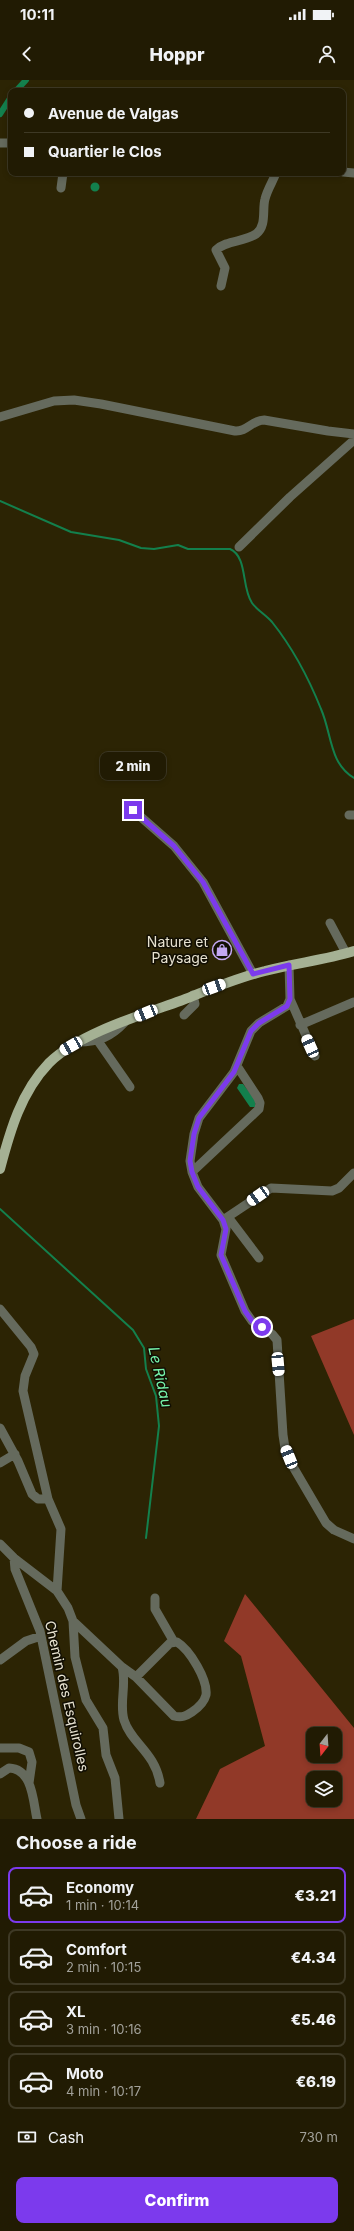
<!DOCTYPE html>
<meta charset="utf-8">
<style>
body{margin:0;font-family:Inter,sans-serif;background:#29240d;color:#f1f3f6;height:100vh;display:flex;flex-direction:column;font-size:15px;white-space:nowrap}
*{box-sizing:border-box;margin:0}
p{font-size:13px;color:#a2a19a}
.icon{flex:none;width:22px;height:22px;fill:none;stroke:currentColor;stroke-width:2;stroke-linecap:round;stroke-linejoin:round}
.map{position:relative;height:1739px;overflow:hidden}
.drawer{display:flex;flex-direction:column;background:#211b03;flex:1}
.drawer>*{flex:none}
.hud{position:absolute;left:8px;top:8px;width:338px;height:88px;border-radius:8px;box-shadow:0 2px 6px #0003,0 0 0 1px #3e3925;display:grid;align-content:center;height:88px;padding:0 16px;background:#211b03}
.needle{width:26px;rotate:197deg}
.buttons{position:absolute;left:306px;top:1647px;display:grid;gap:8px}
.buttons a{display:grid;place-items:center;width:36px;height:36px;border-radius:8px;background:#211b03;box-shadow:0 2px 6px #0003,0 0 0 1px #3e3925;font-size:20px}
.end{position:absolute;width:18px;height:18px;margin:-9px;border:5px solid #7c3aed;background:#fff;box-shadow:0 0 0 2px #fff}
.from{border-radius:50%}
.bubble{position:absolute;height:28px;border-radius:8px;background:#211b03;box-shadow:0 2px 6px #0003,0 0 0 1px #3e3925;font-size:13px;font-weight:800;line-height:28px;text-align:center}
.car{position:absolute;width:12px;height:24px;margin:-12px -6px;border-radius:5px;box-shadow:0 0 3px 1px #0007;background:linear-gradient(#fff 24%,#345 0 40%,#fff 0 76%,#345 0 86%,#fff 0)}
.hud b{display:flex;align-items:center;gap:14px;height:38px;font-size:15px}
.hud b+b{border-top:1px solid #3e3925}
.hud i{width:10px;height:10px;background:#f1f3f6}
ul{padding:0;list-style:none}
li{display:flex;align-items:center;gap:12px;height:56px;margin:0 8px 6px;padding:0 8px;border:2px solid #3e3925;border-radius:8px}
li div{flex:1}
li b{display:block;font-size:15px}
li em{font-style:normal;font-weight:800}
li.active{border-color:#7c3aed}
li>.icon{width:36px;height:36px;stroke-width:1.5}
h2{padding:0 16px;font-size:18px;line-height:48px}
.pay{display:flex;align-items:center;gap:10px;height:44px;padding:0 16px;font-size:15px}
.pay p{margin-inline-start:auto}
.button{display:flex;gap:8px;margin-top:auto;padding:8px 16px}
.button a{flex:1;height:46px;border-radius:8px;background:#7c3aed;color:#fff;font-size:16px;font-weight:800;line-height:46px;text-align:center}
.status{display:flex;justify-content:space-between;align-items:center;height:28px;padding:0 20px;background:#211b03;direction:ltr}
.status svg{height:11px;fill:currentColor}
header{display:flex;justify-content:space-between;align-items:center;height:52px;padding:0 16px;background:#211b03;font-size:18px;font-weight:800}
.map>svg:first-child{display:block}
.forest{fill:#913928;fill-rule:evenodd}
.water{fill:#13804d}
.lines{fill:none;stroke-linecap:round;stroke-linejoin:round}
.stream{stroke:#13804d;stroke-width:2}
.canal{stroke:#13804d;stroke-width:6}
.minor{stroke:#656a5d;stroke-width:9}
.major{stroke:#a5b194;stroke-width:10}
.route{stroke:#7c3aed;stroke-width:5}
.labels{text-anchor:middle;stroke-width:3;stroke-linejoin:round;paint-order:stroke}
.poi-label{font-size:14px;fill:#e7e2d0;stroke:#110e03;text-anchor:end}
.street-label{font-size:14px;fill:#e7e2d0;stroke:#110e03}
.water-label{font-size:15px;font-style:italic;fill:#76f4ab;stroke:#110e03}
</style>
<div class="status"><b>10:11</b><svg viewBox="0 0 49 12"><path d="M0 12V9h3v3zM5 12V6h3v6zM10 12V3h3v9zM15 12V0h3v12zM26 1h20v11H26zM47 4h2v5h-2z"/></svg></div>
<header><svg class="icon" aria-label="back" viewBox="0 0 24 24"><path d="M15 5l-7 7 7 7"/></svg>Hoppr<svg class="icon" aria-label="person" viewBox="0 0 24 24"><circle cx="12" cy="8" r="4"/><path d="M4 21q1-7 8-7t8 7"/></svg></header>
<div class="map">
<svg width="354" height="1739" viewBox="0 0 354 1739">
<rect width="100%" height="100%" fill="#2c2404"/>
<path class="forest" d="M354 1239V1355L311 1256Z
M245 1514 354 1648V1739H196L220 1689 265 1666 241 1576 224 1561ZM313 1654H335V1676H313ZM313 1698H335V1720H313Z"/>
<path class="water" d="M90.5 107a4.5 4.5 0 1 1 9 0a4.5 4.5 0 1 1-9 0Z
M239 1004H243L256 1021 255 1027H250L237 1008Z"/>
<g class="lines">
<path class="stream" d="M0 421 71 452 119 460 141 468 154 469 178 465 188 469H230C248 477 241 507 252 523 257 530 266 535 272 542 292 567 309 599 321 629 332 654 329 683 354 698
M0 1129 133 1250 144 1268 146 1289 156 1316 159 1346 146 1458"/>
<path class="canal" d="M16 11 26 0
M0 34 11 17"/>
<path class="minor" d="M0 63H11
M343 92 354 93
M61 108 63 93
M221 206 225 188 216 170C226 160 245 162 256 154 267 146 262 129 265 119 267 110 273 101 276 93
M0 337 54 321 74 320 101 324 235 351C247 352 252 340 264 340L328 351 354 354
M239 467 290 417 354 360
M133 730 174 766 203 802 253 894
M349 735H354
M330 843 346 873
M289 885 290 919 287 926 259 943 251 951 234 992 199 1038 194 1054 190 1081 192 1092 198 1107 223 1140 226 1149 221 1175 245 1231 252 1241 272 1254 277 1260 283 1355 285 1368 292 1385 326 1443 334 1450 354 1459
M290 919 315 976
M184 935 195 924 193 915
M300 945 354 922
M98 961 130 1007
M78 962C99 962 111 957 125 942
M192 1092 259 1029 260 1023 258 1018 237 986
M228 1137 259 1178
M223 1140 271 1108 332 1111 339 1108 354 1093
M0 1229 31 1267 34 1274 25 1296 23 1311 48 1419 61 1449 57 1511 68 1528 73 1541 75 1577 86 1620 103 1648 106 1675 115 1698 119 1739
M0 1348 18 1381 32 1414 38 1419H48
M0 1383 15 1374
M0 1464 14 1478 57 1511
M14 1478 15 1489 40 1551 76 1725 81 1739
M155 1518V1529L174 1562
M73 1541 122 1587C127 1604 119 1623 124 1640 131 1663 155 1672 160 1703
M0 1580 26 1561 41 1556
M122 1587 136 1597 174 1636C182 1638 186 1636 192 1632 198 1628 204 1623 206 1615 208 1600 190 1570 177 1562L170 1563 136 1597
M0 1668H19L29 1672 32 1682 29 1703
M0 1694 9 1688C33 1689 33 1722 37 1739"/>
<path class="major" d="M0 1089C10 1051 21 1012 49 983 78 954 141 935 180 921 208 910 236 898 265 891 295 883 325 880 354 871"/>
</g>
<g class="lines">
<path class="route" d="M133 730 174 766 203 802 253 894 289 885 290 919 287 926 259 943 251 951 234 992 199 1038 194 1054 190 1081 192 1092 198 1107 223 1140 226 1149 221 1175 245 1231 252 1241 262 1247"/>
</g>
<defs>
<symbol id="shop-ring" viewBox="-11 -11 22 22"><circle r="9.5" fill="#110e03" stroke="#c3a7f2" stroke-width="1.5"/><path d="M-5-2.5h2.3a2.7 3.5 0 0 1 5.4 0H5L5.5 6h-11ZM-1.5-2.5h3a1.5 2.3 0 0 0-3 0Z" fill="#c3a7f2"/></symbol>
</defs>
<g fill-rule="evenodd">
<use href="#shop-ring" x="211" y="859" width="22" height="22"/>
</g>
<g class="labels">
<g class="poi-label">
<text x="208" y="867">Nature et<tspan x="208" dy="16">Paysage</tspan></text>
</g>
<g class="street-label">
<text transform="translate(67 1616) rotate(77)" y="5">Chemin des Esquirolles</text>
</g>
<g class="water-label">
<text transform="translate(160 1297) rotate(77)" y="5">Le Ridau</text>
</g>
</g>
</svg>
<div class="buttons">
<a><svg class="needle" viewBox="-14 -14 28 28"><path d="M0-13l5 13h-10z" fill="#e53935"/><path d="M0 13l5-13h-10z" fill="#a2a19a"/></svg></a>
<a><svg class="icon" aria-label="layers" viewBox="0 0 24 24"><path d="M12 4l9 5-9 5-9-5zM3 14l9 5 9-5"/></svg></a>
</div>
<i class="end from" style="left:262px;top:1247px"></i>
<i class="end" style="left:133px;top:730px"></i>
<div class="bubble" style="left:100px;top:672px;width:66px">2 min</div>
<i class="car" style="left:214px;top:907px;rotate:70deg"></i>
<i class="car" style="left:146px;top:933px;rotate:248deg"></i>
<i class="car" style="left:71px;top:966px;rotate:240deg"></i>
<i class="car" style="left:310px;top:966px;rotate:336deg"></i>
<i class="car" style="left:258px;top:1116px;rotate:235deg"></i>
<i class="car" style="left:278px;top:1284px;rotate:175deg"></i>
<i class="car" style="left:289px;top:1377px;rotate:338deg"></i>
<div class="hud">
<b><i class="from"></i>Avenue de Valgas</b>
<b><i></i>Quartier le Clos</b>
</div>
</div>
<section class="drawer">
<h2>Choose a ride</h2>
<ul>
<li class="active"><svg class="icon" aria-label="car" viewBox="0 0 24 24"><path d="M5 17H2v-5l4-1 3-4h7l3 4 3 1v5h-3M9 17h6M6 11h13"/><circle cx="7" cy="17" r="2"/><circle cx="17" cy="17" r="2"/></svg><div><b>Economy</b><p>1 min · 10:14</p></div><em>€3.21</em></li>
<li><svg class="icon" aria-label="car" viewBox="0 0 24 24"><path d="M5 17H2v-5l4-1 3-4h7l3 4 3 1v5h-3M9 17h6M6 11h13"/><circle cx="7" cy="17" r="2"/><circle cx="17" cy="17" r="2"/></svg><div><b>Comfort</b><p>2 min · 10:15</p></div><em>€4.34</em></li>
<li><svg class="icon" aria-label="car" viewBox="0 0 24 24"><path d="M5 17H2v-5l4-1 3-4h7l3 4 3 1v5h-3M9 17h6M6 11h13"/><circle cx="7" cy="17" r="2"/><circle cx="17" cy="17" r="2"/></svg><div><b>XL</b><p>3 min · 10:16</p></div><em>€5.46</em></li>
<li><svg class="icon" aria-label="car" viewBox="0 0 24 24"><path d="M5 17H2v-5l4-1 3-4h7l3 4 3 1v5h-3M9 17h6M6 11h13"/><circle cx="7" cy="17" r="2"/><circle cx="17" cy="17" r="2"/></svg><div><b>Moto</b><p>4 min · 10:17</p></div><em>€6.19</em></li>
</ul>
<div class="pay"><svg class="icon" aria-label="cash" viewBox="0 0 24 24"><path d="M3 7h18v10H3z"/><circle cx="12" cy="12" r="2"/></svg>Cash<p>730 m</p></div>
<div class="button"><a>Confirm</a></div>
</section>
